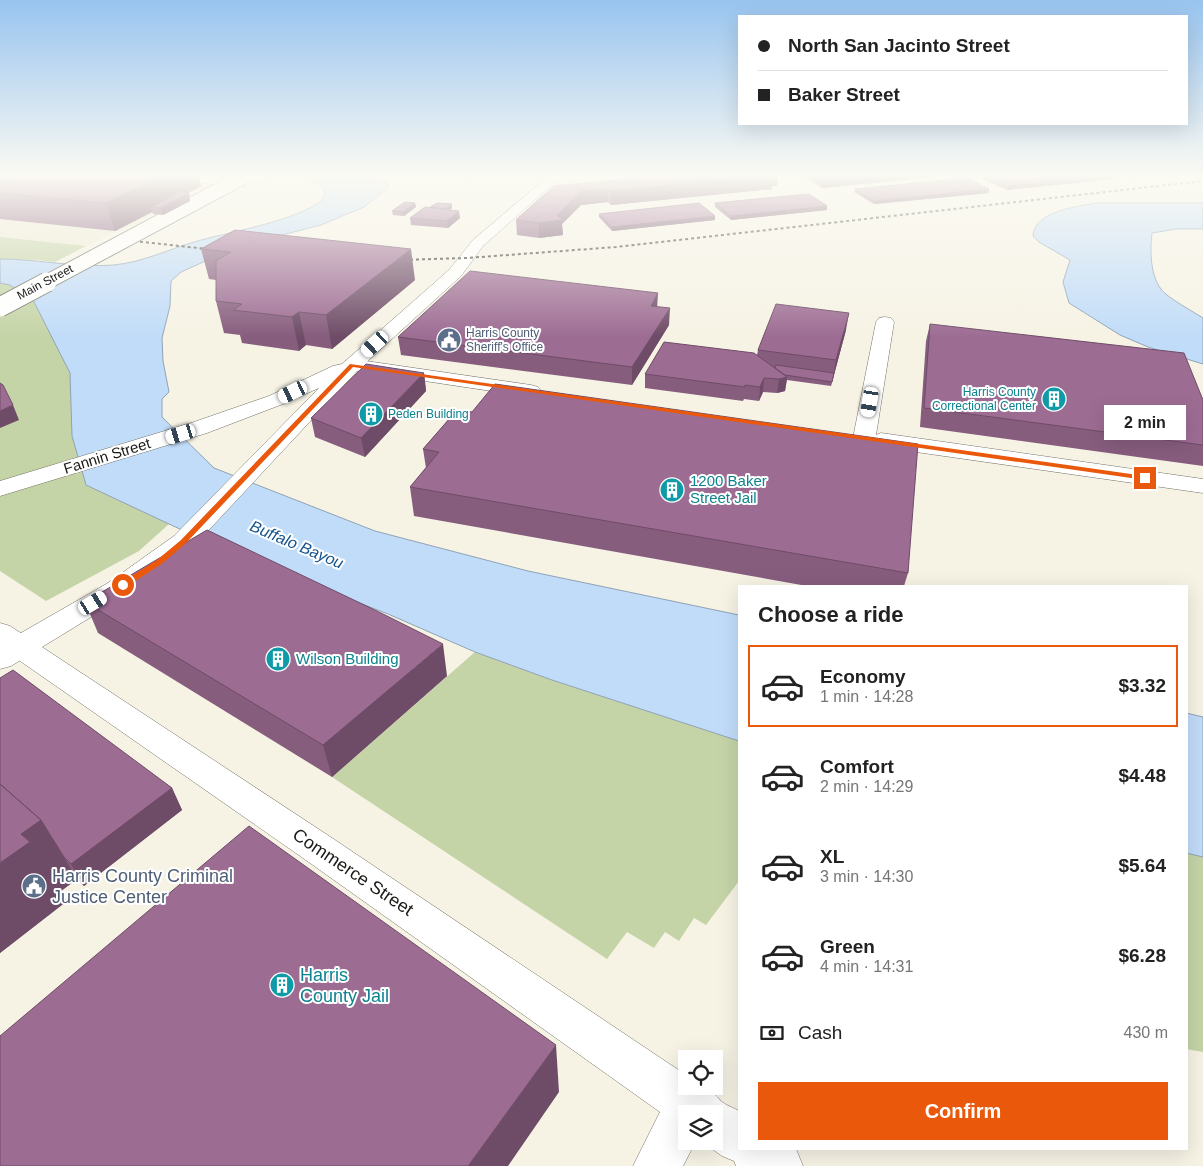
<!DOCTYPE html>
<meta charset="utf-8">
<style>
body{margin:0;font-family:Arial,sans-serif;background:#f2f2f2;color:#222;height:100vh;display:flex;flex-direction:column;font-size:19px;white-space:nowrap}
*{box-sizing:border-box;margin:0}
p{font-size:16px;color:#767676}
.icon{flex:none;width:28px;height:28px;fill:none;stroke:currentColor;stroke-width:2;stroke-linecap:round;stroke-linejoin:round}
.map{position:relative;flex:1;overflow:hidden}
.panel{position:absolute;left:738px;top:585px;width:450px;height:565px;display:flex;flex-direction:column;background:#fff;border-radius:0px;box-shadow:0 5px 20px #0002}
.panel>*{flex:none}
.guide{position:absolute;left:738px;top:15px;width:450px;height:110px;border-radius:0px;box-shadow:0 5px 20px #0002;display:grid;align-content:center;height:110px;padding:0 20px;background:#fff}
.controls{position:absolute;left:678px;top:1050px;display:grid;gap:10px}
.controls a{display:grid;place-items:center;width:45px;height:45px;border-radius:0px;background:#fff;box-shadow:0 5px 20px #0002;font-size:25px}
.end{position:absolute;width:22px;height:22px;margin:-11px;border:6px solid #ea580c;background:#fff;box-shadow:0 0 0 2px #fff}
.from{border-radius:50%}
.bubble{position:absolute;height:35px;border-radius:0px;background:#fff;box-shadow:0 5px 20px #0002;font-size:16px;font-weight:700;line-height:35px;text-align:center}
.car{position:absolute;width:15px;height:30px;margin:-15px -8px;border-radius:6px;box-shadow:0 0 4px 1px #0007;background:linear-gradient(#fff 24%,#345 0 40%,#fff 0 76%,#345 0 86%,#fff 0)}
.guide b{display:flex;align-items:center;gap:18px;height:48px;font-size:19px}
.guide b+b{border-top:1px solid #e0e0e0}
.guide i{width:12px;height:12px;background:#222}
ul{padding:0;list-style:none}
li{display:flex;align-items:center;gap:15px;height:82px;margin:0 10px 8px;padding:0 10px;border:2px solid transparent;border-radius:0px}
li div{flex:1}
li b{display:block;font-size:19px}
li em{font-style:normal;font-weight:700}
li.active{border-color:#ea580c}
li>.icon{width:45px;height:45px;stroke-width:1.5}
h2{padding:0 20px;font-size:22px;line-height:60px}
.pay{display:flex;align-items:center;gap:12px;height:55px;padding:0 20px;font-size:19px}
.pay p{margin-inline-start:auto}
.primary-button{display:flex;gap:10px;margin-top:auto;padding:10px 20px}
.primary-button a{flex:1;height:58px;border-radius:0px;background:#ea580c;color:#fff;font-size:20px;font-weight:700;line-height:58px;text-align:center}
.map>svg:first-child{display:block}
.built{fill:#eee9d4}
.green{fill:#c5d4a7}
.water{fill:#c1dcf9;stroke:#8fa2b5}
.lines{fill:none;stroke-linecap:round;stroke-linejoin:round}
.minor-casing{stroke:#757266;stroke-width:1}
.major-casing{stroke:#757266;stroke-width:1}
.minor{fill:#fff;fill-rule:evenodd}
.major{fill:#fff;fill-rule:evenodd}
.tram{stroke:#36342f;stroke-width:1}
.rail{stroke:#36342f;stroke-width:2;stroke-dasharray:3 3;stroke-linecap:butt}
.major-bridge-far1-casing{stroke:#757266;stroke-width:16;stroke-linecap:butt}
.major-bridge-casing{stroke:#757266;stroke-width:21;stroke-linecap:butt}
.major-bridge-far1{stroke:#fff;stroke-width:14}
.major-bridge{stroke:#fff;stroke-width:19}
.wall{fill:#875d7e}
.shaded-wall{fill:#6e4c67}
.building{fill:#9d6c93;stroke:#6e4c67}
.route{fill:#ea580c}
.labels{text-anchor:middle;stroke-width:4;stroke-linejoin:round;paint-order:stroke}
.far-street-label{font-size:12px;fill:#1b1a16;stroke:#fff}
.far-service-label{font-size:12px;fill:#4e5e75;stroke:#fff;text-anchor:start}
.far-culture-label{font-size:12px;fill:#0d838f;stroke:#fff;text-anchor:end}
.street-label{font-size:15px;fill:#1b1a16;stroke:#fff}
.culture-label{font-size:15px;fill:#0d838f;stroke:#fff;text-anchor:start}
.water-label{font-size:16px;font-style:italic;fill:#14538d;stroke:#fff}
.near-street-label{font-size:18px;fill:#1b1a16;stroke:#fff}
.near-service-label{font-size:18px;fill:#4e5e75;stroke:#fff;text-anchor:start}
.near-culture-label{font-size:18px;fill:#0d838f;stroke:#fff;text-anchor:start}
</style>
<div class="map">
<svg width="1203" height="1166" viewBox="0 0 1203 1166">
<rect width="100%" height="100%" fill="#f6f3e5"/>
<path class="built" d="M0 174H194L207 175 189 184 207 186 122 231H117L86 246 0 237Z"/>
<path class="green" d="M0 237 86 246 55 262 38 260 0 259Z
M0 283 10 285 33 300 70 373 86 485 169 524 139 551 46 601 0 571Z
M475 652 552 680 739 741V881L706 925 694 918 679 941 665 932 654 948 627 932 607 959 332 777Z
M1186 853 1203 857V1052L1186 1049Z"/>
<path class="water" d="M302 174H361L386 182 389 187 364 207 321 225 239 246 181 272 171 281 170 306 162 338 163 361 169 392 162 399V417L214 468 375 531 528 571 739 615V741L552 680 475 652 388 614 233 554 86 485 72 436 70 373 33 300 10 285 0 283V259C38 259 76 268 114 265 143 262 167 250 194 242 229 232 285 223 315 205 321 202 325 198 325 191L320 185Z
M1098 203H1203V229H1176L1152 233C1150 250 1150 275 1161 289 1166 297 1194 312 1203 318V364L1148 347 1120 335 1069 303 1063 282 1070 260 1039 242 1033 236C1034 211 1079 206 1098 203Z
M1186 713 1203 717V857L1186 853Z"/>
<g class="lines">
<defs>
<path id="minor" d="M138 174H185L245 179 255 174H271L270 177 247 187 144 178 139 177Z
M885 317 891 318 894 322 876 435 881 433 1203 479V493L881 447 872 443 864 445 856 443 853 438 876 322 879 318Z
M352 359 531 385 538 387 541 391 538 395 531 397 345 369 342 365 345 361Z
M0 623 10 626 329 836 686 1075V1086C705 1086 709 1088 721 1101 725 1105 734 1108 739 1111V1149H796L803 1166H736L734 1161 722 1156 701 1141H714V1114H686V1141H696L683 1166H633L660 1112 303 858 0 647Z"/>
<path id="major" d="M551 174H564L483 246 461 276 359 369 192 548 127 595 11 666 0 669V645L108 583 174 536 319 388 283 404 207 433 0 496V481L191 423 269 396 333 366 342 364 449 270 473 240Z"/>
</defs>
<use href="#minor" class="minor-casing"/>
<use href="#major" class="major-casing"/>
<use href="#minor" class="minor"/>
<use href="#major" class="major"/>
<path class="tram" d="M0 300 239 174"/>
<path class="rail" d="M134 241 216 250
M398 260 467 258 616 247 1203 181"/>
<defs>
<path id="major-bridge-far1" d="M45 283 249 174"/>
<path id="major-bridge" d="M0 307 47 282"/>
</defs>
<use href="#major-bridge-far1" class="major-bridge-far1-casing"/>
<use href="#major-bridge" class="major-bridge-casing"/>
<use href="#major-bridge-far1" class="major-bridge-far1"/>
<use href="#major-bridge" class="major-bridge"/>
</g>
<path class="wall" d="M0 174H198L201 186 188 193H189L190 201 163 215 153 214 152 212 115 231 0 219Z
M435 174H471V175L467 177Z
M519 174H541L539 175Z
M805 174H934L933 177 822 188 804 177Z
M1121 174H1161L1129 177Z
M984 175 1114 176 1113 179 1007 190 983 179Z
M554 186H777H772V189L611 205 608 202 581 205 562 224 563 235 539 238 517 235 516 220Z
M855 189H989V193L874 204 854 192Z
M415 203 416 207 404 216 393 215 392 211Z
M715 203 827 206V210L731 220 715 207Z
M430 207 452 208 450 210 460 218 448 228 411 225 410 218Z
M599 214 715 220 612 231 599 217Z
M235 230 415 280 332 349 306 345 299 351 242 343 240 335 224 333 216 301V280L209 279 201 249Z
M657 306 669 325 632 385 401 355 398 337Z
M930 324 1203 400V466L920 427 926 341Z
M846 330 831 386 787 380 785 391 777 393 763 392 759 401 744 399 743 401 645 388V374L757 355 758 350Z
M424 373 426 391 365 457 315 437 311 418Z
M457 410 908 573 904 586H807L414 516 410 487 426 468 423 449Z
M85 602 447 676 332 777 98 633Z
M0 678 172 788 182 810 84 886 77 879 61 891 67 901 0 953Z"/>
<path class="shaded-wall" d="M167 174H198L201 186 160 208 151 207 152 212 115 231 106 203Z
M466 174H471V175L467 177Z
M770 174H779L777 186H772V189L611 205V191Z
M863 174H934L933 177 822 188 823 177Z
M950 174H964L950 175Z
M1130 174H1161L1129 177Z
M1114 176 1113 179 1007 190 1008 186Z
M608 189V202L581 205 562 224 563 235 539 238V223L557 215 581 191Z
M989 189V193L874 204 875 201Z
M189 193 190 201 163 215 161 208Z
M415 203 416 207 404 216 403 212Z
M452 204V208L444 214V211Z
M827 206V210L731 220V216Z
M459 211 460 218 448 228 447 221Z
M715 216V220L612 231V227Z
M411 249 415 280 332 349 326 315Z
M658 293 657 310 651 306Z
M670 308 669 325 632 385V367Z
M299 312 306 345 299 351 292 317Z
M849 313 846 330 831 386 836 360Z
M424 373 426 391 365 457 361 438Z
M787 377 785 391 777 393 779 379Z
M764 378 763 392 759 401 760 387Z
M13 405 19 420 0 428V411Z
M443 644 447 676 332 777 323 745Z
M172 788 182 810 84 886 71 864Z
M41 820 77 879 61 891 67 901 0 953V863L21 834Z
M556 1045 559 1092 508 1166H468Z"/>
<path class="building" d="M25 174H167L106 203 0 193V184Z
M681 174H771L773 175 611 191 608 189 581 191 557 215 562 220 539 223 516 220 554 186Z
M817 174H863L823 177Z
M1001 174H1109L1114 176 1008 186 984 175Z
M0 175 19 176 0 184Z
M967 178 989 189 875 201 855 189Z
M179 192 189 193 161 208 151 207Z
M809 194 827 206 731 216 715 203Z
M405 202 415 203 403 212 392 211Z
M437 203 452 204 446 209 430 207Z
M699 203 715 216 612 227 599 214Z
M425 207 459 211 447 221 410 218Z
M235 230 411 249 326 315 299 312 292 317 233 310 242 304 216 301V261L231 252 201 249Z
M470 271 658 293 651 306 670 308 632 367 398 337Z
M776 304 849 313 836 360 758 350Z
M930 324 1184 353 1203 400V445L924 408Z
M664 342 754 353 787 377 779 379 764 378 760 387 745 385V387L645 374Z
M366 364 424 373 361 438 311 418Z
M776 365 834 373 832 382 785 375 775 368Z
M0 383 3 385 13 405 0 411Z
M495 384 918 444 908 573 410 487 439 452 423 449 457 410 472 412Z
M207 530 379 612 443 644 323 745 85 602Z
M13 670 172 788 71 864 64 857 41 820 0 784V678Z
M0 784 41 820 21 834 30 842 0 863Z
M249 826 556 1045 468 1166H0V1036Z"/>
<linearGradient id="sky" x2="0" y2="1"><stop stop-color="#98c4ef"/><stop offset="0.52" stop-color="#fbfaf3"/><stop offset="1" stop-color="#fbfaf3" stop-opacity="0"/></linearGradient>
<rect width="1203" height="337" fill="url(#sky)"/>
<path class="route" d="M350 364 1145 476 1148 478 1145 480 353 367 186 543 163 563 126 587H120V583L157 560 181 540Z"/>
<defs>
<symbol id="civic-disc" viewBox="-11 -11 22 22"><circle r="9.5" fill="#5c6f8a" stroke="#fff"/><path d="M-.6-6.5H3V-4.5H.6V-3L4-1V1h2V6H-6V1h2V-1L-.6-3ZM-1.2 2.5V6h2.4V2.5Z" fill="#fff"/></symbol>
<symbol id="building-disc" viewBox="-11 -11 22 22"><circle r="9.5" fill="#0f9aa8" stroke="#fff"/><path d="M-4-6H4V6H1V3H-1V6H-4ZM-2.5-4.3h1.7v1.8h-1.7ZM.8-4.3h1.7v1.8H.8ZM-2.5-1h1.7V.8h-1.7ZM.8-1h1.7V.8H.8Z" fill="#fff"/></symbol>
</defs>
<g fill-rule="evenodd">
<use href="#civic-disc" x="435" y="326" width="28" height="28"/>
<use href="#building-disc" x="1040" y="385" width="28" height="28"/>
<use href="#building-disc" x="357" y="400" width="28" height="28"/>
<use href="#building-disc" x="658" y="476" width="28" height="28"/>
<use href="#building-disc" x="264" y="645" width="28" height="28"/>
<use href="#civic-disc" x="20" y="872" width="28" height="28"/>
<use href="#building-disc" x="268" y="971" width="28" height="28"/>
</g>
<g class="labels">
<g class="far-street-label">
<text transform="translate(45 282) rotate(-28)" y="4">Main Street</text>
</g>
<g class="far-service-label">
<text x="466" y="337">Harris County<tspan x="466" dy="14">Sheriff's Office</tspan></text>
</g>
<g class="far-culture-label">
<text x="1036" y="396">Harris County<tspan x="1036" dy="14">Correctional Center</tspan></text>
<text x="388" y="418" text-anchor="start">Peden Building</text>
</g>
<g class="street-label">
<text transform="translate(107 456) rotate(-17)" y="5">Fannin Street</text>
</g>
<g class="culture-label">
<text x="690" y="486">1200 Baker<tspan x="690" dy="17">Street Jail</tspan></text>
<text x="296" y="664">Wilson Building</text>
</g>
<g class="water-label">
<text transform="translate(297 544) rotate(23)" y="6">Buffalo Bayou</text>
</g>
<g class="near-street-label">
<text transform="translate(353 872) rotate(34)" y="6">Commerce Street</text>
</g>
<g class="near-service-label">
<text x="52" y="882">Harris County Criminal<tspan x="52" dy="21">Justice Center</tspan></text>
</g>
<g class="near-culture-label">
<text x="300" y="981">Harris<tspan x="300" dy="21">County Jail</tspan></text>
</g>
</g>
</svg>
<div class="controls">
<a><svg class="icon" aria-label="locate" viewBox="0 0 24 24"><circle cx="12" cy="12" r="6"/><path d="M12 2v4M12 18v4M2 12h4M18 12h4"/></svg></a>
<a><svg class="icon" aria-label="layers" viewBox="0 0 24 24"><path d="M12 4l9 5-9 5-9-5zM3 14l9 5 9-5"/></svg></a>
</div>
<i class="end from" style="left:123px;top:585px"></i>
<i class="end" style="left:1145px;top:478px"></i>
<div class="bubble" style="left:1104px;top:405px;width:82px">2 min</div>
<i class="car" style="left:375px;top:344px;rotate:228deg"></i>
<i class="car" style="left:293px;top:392px;rotate:244deg"></i>
<i class="car" style="left:870px;top:402px;rotate:190deg"></i>
<i class="car" style="left:181px;top:434px;rotate:253deg"></i>
<i class="car" style="left:93px;top:603px;rotate:59deg"></i>
<div class="guide">
<b><i class="from"></i>North San Jacinto Street</b>
<b><i></i>Baker Street</b>
</div>
<section class="panel">
<h2>Choose a ride</h2>
<ul>
<li class="active"><svg class="icon" aria-label="car" viewBox="0 0 24 24"><path d="M5 17H2v-5l4-1 3-4h7l3 4 3 1v5h-3M9 17h6M6 11h13"/><circle cx="7" cy="17" r="2"/><circle cx="17" cy="17" r="2"/></svg><div><b>Economy</b><p>1 min · 14:28</p></div><em>$3.32</em></li>
<li><svg class="icon" aria-label="car" viewBox="0 0 24 24"><path d="M5 17H2v-5l4-1 3-4h7l3 4 3 1v5h-3M9 17h6M6 11h13"/><circle cx="7" cy="17" r="2"/><circle cx="17" cy="17" r="2"/></svg><div><b>Comfort</b><p>2 min · 14:29</p></div><em>$4.48</em></li>
<li><svg class="icon" aria-label="car" viewBox="0 0 24 24"><path d="M5 17H2v-5l4-1 3-4h7l3 4 3 1v5h-3M9 17h6M6 11h13"/><circle cx="7" cy="17" r="2"/><circle cx="17" cy="17" r="2"/></svg><div><b>XL</b><p>3 min · 14:30</p></div><em>$5.64</em></li>
<li><svg class="icon" aria-label="car" viewBox="0 0 24 24"><path d="M5 17H2v-5l4-1 3-4h7l3 4 3 1v5h-3M9 17h6M6 11h13"/><circle cx="7" cy="17" r="2"/><circle cx="17" cy="17" r="2"/></svg><div><b>Green</b><p>4 min · 14:31</p></div><em>$6.28</em></li>
</ul>
<div class="pay"><svg class="icon" aria-label="cash" viewBox="0 0 24 24"><path d="M3 7h18v10H3z"/><circle cx="12" cy="12" r="2"/></svg>Cash<p>430 m</p></div>
<div class="primary-button"><a>Confirm</a></div>
</section>
</div>
